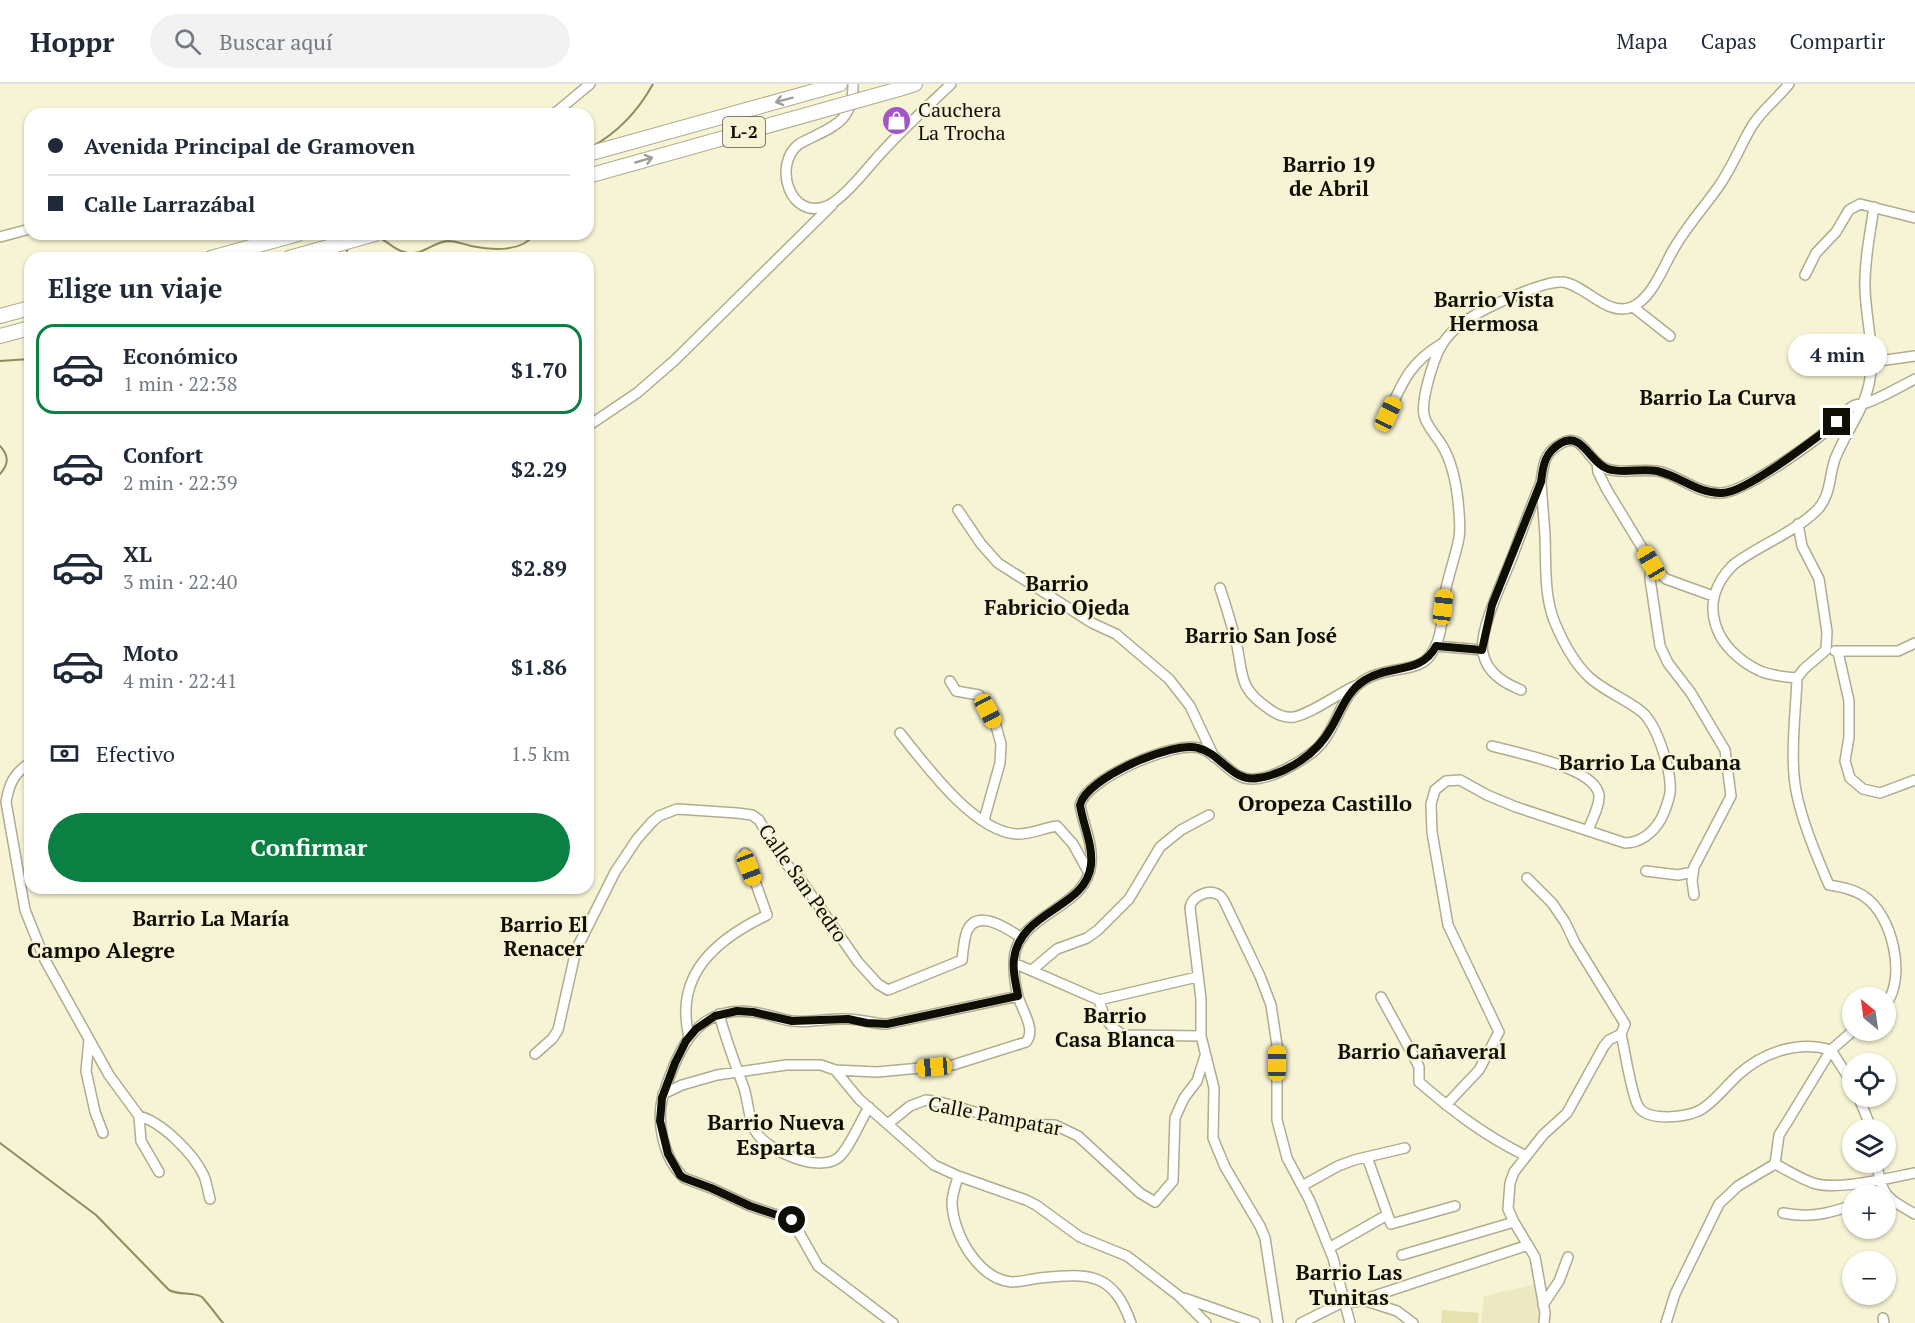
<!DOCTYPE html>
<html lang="es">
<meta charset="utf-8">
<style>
body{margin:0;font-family:"PT Serif",serif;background:#f2f2f3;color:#1f2937;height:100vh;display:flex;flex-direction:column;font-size:22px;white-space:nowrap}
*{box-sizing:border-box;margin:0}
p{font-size:20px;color:#747a83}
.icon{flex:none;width:33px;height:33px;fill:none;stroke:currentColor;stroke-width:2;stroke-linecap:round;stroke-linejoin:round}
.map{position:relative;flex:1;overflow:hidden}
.sheet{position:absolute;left:24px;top:168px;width:570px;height:642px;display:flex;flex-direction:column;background:#fff;border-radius:18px;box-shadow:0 2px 4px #0004}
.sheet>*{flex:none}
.guide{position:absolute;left:24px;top:24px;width:570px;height:132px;border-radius:18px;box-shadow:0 2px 4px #0004;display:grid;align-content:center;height:132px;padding:0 24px;background:#fff}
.needle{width:39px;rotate:331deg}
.buttons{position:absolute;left:1842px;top:903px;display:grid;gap:12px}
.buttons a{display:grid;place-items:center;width:54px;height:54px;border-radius:50%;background:#fff;box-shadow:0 2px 4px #0004;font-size:30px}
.end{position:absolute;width:27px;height:27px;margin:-14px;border:8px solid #100f05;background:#fff;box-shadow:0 0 0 3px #fff}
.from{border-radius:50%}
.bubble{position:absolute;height:42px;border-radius:21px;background:#fff;box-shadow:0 2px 4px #0004;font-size:20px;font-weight:600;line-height:42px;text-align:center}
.car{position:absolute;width:18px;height:36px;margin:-18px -9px;border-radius:8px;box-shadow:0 0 4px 2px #0007;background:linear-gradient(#f5c518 24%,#345 0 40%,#f5c518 0 76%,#345 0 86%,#f5c518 0)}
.guide b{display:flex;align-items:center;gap:21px;height:57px;font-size:22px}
.guide b+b{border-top:2px solid #e0e1e3}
.guide i{width:15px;height:15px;background:#1f2937}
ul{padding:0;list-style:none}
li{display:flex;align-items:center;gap:18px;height:90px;margin:0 12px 9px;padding:0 12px;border:3px solid transparent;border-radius:18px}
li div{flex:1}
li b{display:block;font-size:22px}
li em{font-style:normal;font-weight:600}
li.active{border-color:#0b8043}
li>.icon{width:54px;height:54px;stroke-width:1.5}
h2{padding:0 24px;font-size:27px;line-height:72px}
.pay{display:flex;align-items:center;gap:15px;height:66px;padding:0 24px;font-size:22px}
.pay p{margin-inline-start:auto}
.cta{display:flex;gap:12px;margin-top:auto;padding:12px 24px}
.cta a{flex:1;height:69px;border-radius:36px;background:#0b8043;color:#fff;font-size:24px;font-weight:600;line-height:69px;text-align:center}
header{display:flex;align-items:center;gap:36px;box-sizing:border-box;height:84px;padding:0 30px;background:#fff;border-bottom:2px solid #e0e1e3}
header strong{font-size:28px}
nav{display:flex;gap:33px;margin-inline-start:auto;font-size:21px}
.search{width:420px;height:54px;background:#f2f2f3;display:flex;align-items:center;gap:15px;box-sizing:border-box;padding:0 21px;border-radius:33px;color:#747a83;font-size:22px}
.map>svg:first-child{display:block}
.built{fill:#ece9c2}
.grass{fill:#e7e1ad}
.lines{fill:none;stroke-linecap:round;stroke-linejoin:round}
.stream{stroke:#918b5e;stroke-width:2}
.minor-casing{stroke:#afac8f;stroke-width:12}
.highway-casing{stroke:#afac8f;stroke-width:16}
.minor{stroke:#fff;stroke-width:9}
.highway{stroke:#fff;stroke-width:14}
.highway-bridge-casing{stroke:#afac8f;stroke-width:16;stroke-linecap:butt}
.highway-bridge{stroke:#fff;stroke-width:14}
.oneway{stroke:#9f9f9b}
.route{stroke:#100f05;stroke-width:8}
.labels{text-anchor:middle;stroke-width:4.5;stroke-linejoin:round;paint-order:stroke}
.shield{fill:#f7f4d5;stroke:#555443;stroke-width:1.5}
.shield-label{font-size:18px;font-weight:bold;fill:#100f05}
.poi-label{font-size:20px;fill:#100f05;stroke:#f7f4d5;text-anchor:start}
.street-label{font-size:20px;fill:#100f05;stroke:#f7f4d5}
.neighbourhood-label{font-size:21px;font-weight:bold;fill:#100f05;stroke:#f7f4d5}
.quarter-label{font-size:22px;font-weight:bold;fill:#100f05;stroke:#f7f4d5}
</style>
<header>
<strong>Hoppr</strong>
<div class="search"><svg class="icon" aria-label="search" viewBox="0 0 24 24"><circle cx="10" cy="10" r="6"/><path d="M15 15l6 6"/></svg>Buscar aquí</div>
<nav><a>Mapa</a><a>Capas</a><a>Compartir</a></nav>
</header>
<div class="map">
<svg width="1915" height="1239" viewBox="0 0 1915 1239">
<rect width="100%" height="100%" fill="#f7f4d5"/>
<path class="built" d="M1537 1200 1540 1239H1481L1484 1212Z"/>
<path class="grass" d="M1442 1226 1479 1229 1478 1239H1441Z"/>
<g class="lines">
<path class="stream" d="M593 62C620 47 638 27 653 0
M380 154C388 158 395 166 404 168 420 174 432 158 448 157 456 157 463 160 471 162 492 166 521 169 535 150
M346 174 347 166 350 163
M0 277 30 275
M0 362C9 372 9 380 0 390
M0 1059 96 1131 169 1206C180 1212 192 1207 202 1213 205 1216 219 1234 223 1239"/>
<defs>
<path id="minor" d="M853 0C854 41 828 44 799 60 772 81 790 137 827 122 844 115 869 82 882 68 904 44 928 22 951 0
M554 30 590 0
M0 153 30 145
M1805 191 1816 169 1836 148 1849 126 1860 120 1915 134
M1633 223 1670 252
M1872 278 1915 272
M1388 330C1403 297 1410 279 1441 260
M588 342 637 309 675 276 832 121
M1597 379 1598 388 1607 406 1655 485 1666 495 1713 512
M958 426 981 460 998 479 1092 539 1116 550 1169 595 1190 622 1214 673
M1798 440 1802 462 1819 495 1827 548 1826 566
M1651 479 1650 495 1660 562 1668 579 1691 609 1725 666 1731 712 1694 783 1692 797 1694 811
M1220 504C1226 522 1231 539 1236 557 1244 593 1237 604 1272 627 1278 631 1286 634 1294 633 1313 629 1337 610 1355 602
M1436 562 1482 566
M1826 566 1804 585 1797 594C1785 593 1772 592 1760 587 1715 566 1695 519 1733 481 1759 461 1794 449 1817 426 1831 412 1829 392 1835 375 1845 349 1863 328 1869 300 1876 269 1866 237 1865 205 1864 178 1870 150 1874 123
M1835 567H1898L1915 559
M1838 568 1849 617V653L1845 677 1850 694 1863 705 1880 709 1915 696
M1797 594C1796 626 1791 659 1794 691 1796 724 1816 771 1829 801 1841 803 1854 805 1865 813 1892 831 1907 893 1886 920
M950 597 956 607 979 611 996 642 1001 660 1000 679 984 736
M1521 606C1504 599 1487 589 1483 569 1478 549 1503 496 1511 476 1521 450 1530 424 1541 398 1543 383 1544 370 1557 362 1583 343 1586 378 1607 385 1625 391 1644 383 1662 388 1682 394 1699 410 1721 409 1745 409 1818 355 1837 338 1842 333 1846 326 1853 322 1857 320 1862 320 1866 319 1883 313 1899 303 1915 295
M900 649C925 680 973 747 1016 750 1030 751 1043 744 1057 742L1073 760 1089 789
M1492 662C1516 669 1595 683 1599 711 1600 721 1592 736 1588 746
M30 679C14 689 9 700 6 718L25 826 45 876 109 991 139 1032 141 1057 159 1088
M1646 787 1678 791 1693 788
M1527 794 1552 819 1565 838 1575 859 1625 940 1621 950C1625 967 1631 1009 1638 1022 1647 1038 1688 1034 1702 1025 1716 1016 1726 1002 1738 991 1763 968 1799 956 1831 966
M1014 879 1099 916 1197 893
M1032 886 1057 865 1087 854 1098 846 1129 815 1160 763 1181 746 1209 731
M1381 913 1414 973 1419 983V998C1455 1029 1484 1051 1526 1072
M1099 916C1104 933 1108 943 1124 951L1201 952
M719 930C726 956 735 980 744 1004 748 1016 749 1039 756 1048 768 1067 818 1089 838 1074 849 1065 861 1036 869 1023
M689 953C674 891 715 856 767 831L745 769
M89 956 86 987 95 1028 103 1049
M1831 966 1852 999
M535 970 552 955 558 946 576 866 615 788 637 755 652 738 659 732 677 725 737 729 752 731 759 736 782 775 803 799 858 878 878 900 888 906 962 876C963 867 964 855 967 847 978 823 1009 846 1022 854
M835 986 859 1015 934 1081 958 1092 1026 1116 1036 1121 1080 1153 1127 1172 1179 1212 1206 1239
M663 1010 682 1001 717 991 786 981H821L835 986 877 988 953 981 1026 958C1037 946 1021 925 1018 912 1015 902 1014 890 1014 880 1012 829 1088 827 1091 779 1093 759 1083 740 1080 721 1086 695 1173 657 1199 664 1219 669 1230 695 1252 695 1272 695 1299 679 1314 667 1335 650 1338 618 1359 600 1380 582 1415 589 1428 574 1442 558 1442 535 1444 515 1447 494 1455 475 1459 454 1461 442 1459 429 1458 417 1456 398 1452 379 1443 363 1437 352 1426 342 1424 331 1421 315 1433 278 1440 264 1445 255 1452 247 1460 241 1477 227 1543 196 1563 198 1587 202 1607 233 1632 223 1651 215 1662 186 1672 168 1685 144 1703 125 1719 102 1732 84 1740 62 1752 42 1762 26 1777 15 1789 0
M1858 1012 1872 1046
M1446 1021 1479 986 1499 948 1448 841 1432 748 1431 720 1435 706 1446 697 1460 696 1487 711 1516 723 1625 759C1640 759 1653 749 1661 735 1665 727 1668 719 1670 709 1672 689 1658 642 1642 628 1626 615 1604 607 1589 593 1574 579 1563 558 1555 539 1544 513 1546 480 1545 452 1544 434 1542 416 1541 398
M139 1032C162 1038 194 1070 204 1092 207 1100 208 1108 210 1115
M889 1039 910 1022 926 1016 940 1018 1017 1040 1055 1041 1078 1052 1140 1109 1155 1118 1173 1097 1175 1034 1184 1014 1197 997 1205 972
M1367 1073 1391 1140 1455 1122
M1877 1078C1880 1111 1888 1115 1915 1130
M1775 1080 1779 1051 1789 1035 1831 966 1854 946
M1775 1080C1787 1086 1799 1094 1813 1099 1837 1107 1888 1094 1915 1089
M958 1092C956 1101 952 1110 952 1119 953 1150 978 1195 1012 1198 1021 1198 1031 1195 1040 1194 1089 1189 1113 1188 1131 1239
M1302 1102 1338 1082 1354 1076 1405 1064
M1783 1129C1808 1134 1829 1130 1852 1121
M1329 1164 1387 1131
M1402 1171 1514 1138
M1184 1214 1255 1239
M1363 1216 1397 1227 1413 1239
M1345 1217 1356 1218 1528 1161
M1543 1221 1559 1197 1568 1173
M1883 1234 1884 1239
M893 1239 818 1182 792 1136 750 1122 711 1104 684 1094C663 1074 655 1036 664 1009 678 965 697 921 752 928 765 929 778 935 792 937 810 939 828 934 847 935 861 935 873 940 887 940L1018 912
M1278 1239 1265 1154 1260 1142 1225 1083 1213 1054 1214 1004 1201 952V915L1190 824C1191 813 1208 804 1219 811 1221 812 1224 817 1225 819L1260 892 1271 921 1277 961V1036L1287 1074 1310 1117 1333 1174 1350 1239
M1301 1239 1345 1217
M1544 1239 1545 1229 1535 1173 1514 1138 1508 1125 1510 1099 1514 1088 1543 1051 1567 1029 1604 962 1609 956 1621 950
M1666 1239 1675 1210 1719 1120 1738 1102 1775 1080"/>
<path id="highway" d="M899 5 915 0
M588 70 840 0
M211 174 298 150
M289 174 375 150
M0 232 30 224
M0 252 30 244"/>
</defs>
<use href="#minor" class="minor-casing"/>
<use href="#highway" class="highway-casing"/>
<use href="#minor" class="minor"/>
<use href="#highway" class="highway"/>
<defs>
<path id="highway-bridge" d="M588 92 899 5"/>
</defs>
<use href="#highway-bridge" class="highway-bridge-casing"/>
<use href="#highway-bridge" class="highway-bridge"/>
</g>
<defs><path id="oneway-shaft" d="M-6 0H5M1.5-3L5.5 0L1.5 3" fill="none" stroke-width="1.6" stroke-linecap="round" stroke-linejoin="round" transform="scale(1.5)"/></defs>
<g class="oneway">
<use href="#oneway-shaft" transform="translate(784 16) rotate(165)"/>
<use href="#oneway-shaft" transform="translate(644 76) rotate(-16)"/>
</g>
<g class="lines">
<path class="route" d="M792 1136 750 1122 711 1104 684 1094 680 1091 668 1070 660 1037 662 1014 675 979 686 957 696 945 715 932 737 927 753 928 792 937 848 935 867 939 887 940 1018 912C1016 900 1012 886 1014 875 1020 826 1086 825 1091 781 1093 760 1083 741 1080 721 1086 694 1172 657 1198 664 1221 669 1232 699 1258 694 1286 690 1317 670 1331 644 1341 627 1347 607 1365 596 1390 580 1421 591 1436 562L1482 566 1492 521 1541 398C1543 381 1545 368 1561 359 1582 347 1590 379 1608 385 1623 390 1641 384 1657 387 1680 392 1698 410 1722 409 1746 409 1816 354 1837 338"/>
</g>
<defs>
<symbol id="shop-disc" viewBox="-11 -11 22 22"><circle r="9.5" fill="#a056c9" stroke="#f7f4d5"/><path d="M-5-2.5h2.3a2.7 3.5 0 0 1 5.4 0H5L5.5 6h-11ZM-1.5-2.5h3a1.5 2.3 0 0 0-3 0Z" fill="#fff"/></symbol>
</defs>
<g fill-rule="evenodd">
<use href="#shop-disc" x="880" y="20" width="33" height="33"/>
</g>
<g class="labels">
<rect class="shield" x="723" y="33" width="42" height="30" rx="4.5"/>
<g class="shield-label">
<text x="744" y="54">L-2</text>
</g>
<g class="poi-label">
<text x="918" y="33">Cauchera<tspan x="918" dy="23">La Trocha</tspan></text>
</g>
<g class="street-label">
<text transform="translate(803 799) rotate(55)" y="7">Calle San Pedro</text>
<text transform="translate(995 1032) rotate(11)" y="7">Calle Pampatar</text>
</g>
<g class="neighbourhood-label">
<text x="1329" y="88">Barrio 19<tspan x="1329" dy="24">de Abril</tspan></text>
<text x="1494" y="223">Barrio Vista<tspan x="1494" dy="24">Hermosa</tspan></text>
<text x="1718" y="321">Barrio La Curva</text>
<text x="1057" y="507">Barrio<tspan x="1057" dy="24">Fabricio Ojeda</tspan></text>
<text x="1261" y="559">Barrio San José</text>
<text x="211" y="842">Barrio La María</text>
<text x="544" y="848">Barrio El<tspan x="544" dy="24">Renacer</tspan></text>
<text x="1115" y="939">Barrio<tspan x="1115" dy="24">Casa Blanca</tspan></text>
<text x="1422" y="975">Barrio Cañaveral</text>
</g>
<g class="quarter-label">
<text x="1650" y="686">Barrio La Cubana</text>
<text x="1325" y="727">Oropeza Castillo</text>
<text x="101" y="874">Campo Alegre</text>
<text x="776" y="1046">Barrio Nueva<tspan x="776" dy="25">Esparta</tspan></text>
<text x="1349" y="1196">Barrio Las<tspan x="1349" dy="25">Tunitas</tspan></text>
</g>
</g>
</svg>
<div class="buttons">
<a><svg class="needle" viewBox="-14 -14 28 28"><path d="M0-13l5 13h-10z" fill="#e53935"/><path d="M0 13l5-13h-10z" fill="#747a83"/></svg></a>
<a><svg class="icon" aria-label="locate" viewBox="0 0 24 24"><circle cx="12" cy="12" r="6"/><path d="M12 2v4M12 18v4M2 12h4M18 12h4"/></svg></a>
<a><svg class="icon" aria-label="layers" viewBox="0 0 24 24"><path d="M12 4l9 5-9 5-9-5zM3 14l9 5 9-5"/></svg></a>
<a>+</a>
<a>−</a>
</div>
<i class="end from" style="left:792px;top:1136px"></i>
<i class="end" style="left:1837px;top:338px"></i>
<div class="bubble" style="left:1788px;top:250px;width:99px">4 min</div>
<i class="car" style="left:1388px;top:330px;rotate:25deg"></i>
<i class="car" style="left:1651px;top:479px;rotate:330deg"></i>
<i class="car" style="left:1443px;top:523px;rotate:7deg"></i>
<i class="car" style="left:988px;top:627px;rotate:152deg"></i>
<i class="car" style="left:749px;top:784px;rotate:159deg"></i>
<i class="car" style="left:1277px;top:979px;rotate:0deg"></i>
<i class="car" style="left:934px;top:983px;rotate:265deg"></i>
<div class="guide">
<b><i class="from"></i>Avenida Principal de Gramoven</b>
<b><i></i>Calle Larrazábal</b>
</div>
<section class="sheet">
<h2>Elige un viaje</h2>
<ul>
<li class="active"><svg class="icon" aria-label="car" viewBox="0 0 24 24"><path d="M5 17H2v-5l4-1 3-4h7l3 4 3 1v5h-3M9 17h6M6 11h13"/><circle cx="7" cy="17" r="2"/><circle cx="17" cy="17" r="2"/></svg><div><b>Económico</b><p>1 min · 22:38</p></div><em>$1.70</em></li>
<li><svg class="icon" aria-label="car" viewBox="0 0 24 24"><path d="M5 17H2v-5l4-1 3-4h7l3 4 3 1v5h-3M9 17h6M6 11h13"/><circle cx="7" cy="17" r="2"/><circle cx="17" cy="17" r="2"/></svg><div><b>Confort</b><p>2 min · 22:39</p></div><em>$2.29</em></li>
<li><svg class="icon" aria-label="car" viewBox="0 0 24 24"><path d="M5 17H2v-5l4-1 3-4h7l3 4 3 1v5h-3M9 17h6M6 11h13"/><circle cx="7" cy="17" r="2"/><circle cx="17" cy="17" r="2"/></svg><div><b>XL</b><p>3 min · 22:40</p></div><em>$2.89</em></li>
<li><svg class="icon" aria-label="car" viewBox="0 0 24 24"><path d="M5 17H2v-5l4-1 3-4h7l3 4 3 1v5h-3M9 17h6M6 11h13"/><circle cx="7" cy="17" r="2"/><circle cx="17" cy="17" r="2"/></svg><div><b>Moto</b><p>4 min · 22:41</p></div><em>$1.86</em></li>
</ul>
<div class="pay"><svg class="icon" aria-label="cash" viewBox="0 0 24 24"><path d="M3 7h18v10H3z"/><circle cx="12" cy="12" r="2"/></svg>Efectivo<p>1.5 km</p></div>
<div class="cta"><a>Confirmar</a></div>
</section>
</div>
